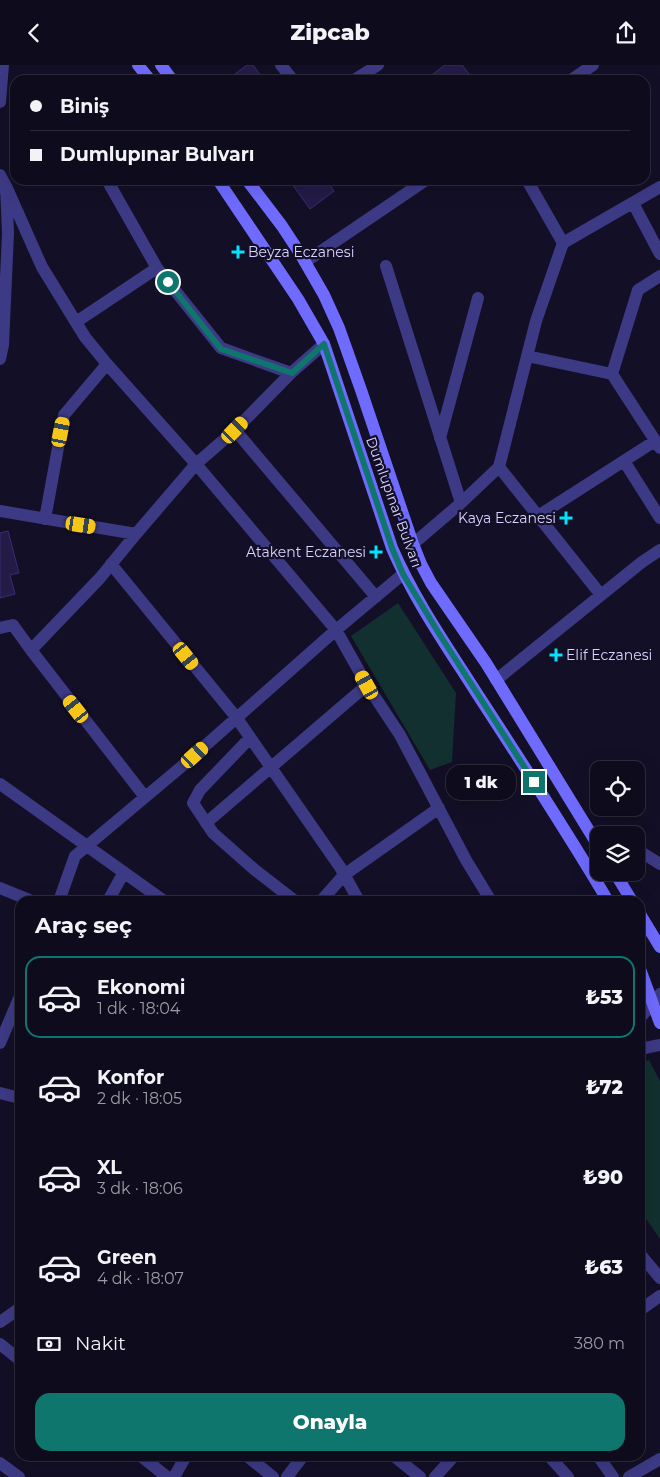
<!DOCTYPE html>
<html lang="tr">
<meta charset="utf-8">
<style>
body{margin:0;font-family:Montserrat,sans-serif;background:#1c1929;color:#f1f3f6;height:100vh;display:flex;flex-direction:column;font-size:19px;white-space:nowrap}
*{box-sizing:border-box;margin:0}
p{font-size:16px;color:#9b9ba3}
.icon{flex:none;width:28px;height:28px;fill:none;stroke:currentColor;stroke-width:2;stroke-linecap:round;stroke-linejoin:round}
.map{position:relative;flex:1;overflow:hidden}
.side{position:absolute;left:15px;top:831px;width:630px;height:565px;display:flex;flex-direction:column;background:#0e0b1c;border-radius:15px;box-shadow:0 5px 20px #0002,0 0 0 1px #2e2b3b}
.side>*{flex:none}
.guide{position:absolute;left:10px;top:10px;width:640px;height:110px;border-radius:15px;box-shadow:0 5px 20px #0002,0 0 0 1px #2e2b3b;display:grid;align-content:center;height:110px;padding:0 20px;background:#0e0b1c}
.controls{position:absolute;left:590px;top:696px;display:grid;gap:10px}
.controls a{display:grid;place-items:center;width:55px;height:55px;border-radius:10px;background:#0e0b1c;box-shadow:0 5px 20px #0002,0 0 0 1px #2e2b3b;font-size:25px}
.end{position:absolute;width:22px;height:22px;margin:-11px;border:6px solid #0f766e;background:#fff;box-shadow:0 0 0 2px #fff}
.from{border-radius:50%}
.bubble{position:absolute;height:35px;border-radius:15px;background:#0e0b1c;box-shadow:0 5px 20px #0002,0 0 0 1px #2e2b3b;font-size:16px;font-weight:800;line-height:35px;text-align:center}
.car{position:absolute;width:15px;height:30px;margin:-15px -8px;border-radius:6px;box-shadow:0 0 4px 1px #0007;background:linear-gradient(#f5c518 24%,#345 0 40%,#f5c518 0 76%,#345 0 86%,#f5c518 0)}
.guide b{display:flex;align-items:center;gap:18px;height:48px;font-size:19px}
.guide b+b{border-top:1px solid #2e2b3b}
.guide i{width:12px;height:12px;background:#f1f3f6}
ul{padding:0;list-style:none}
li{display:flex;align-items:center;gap:15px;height:82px;margin:0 10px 8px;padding:0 10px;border:2px solid transparent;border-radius:15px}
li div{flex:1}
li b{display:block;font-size:19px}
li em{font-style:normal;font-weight:800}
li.on{border-color:#0f766e}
li>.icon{width:45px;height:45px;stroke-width:1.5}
h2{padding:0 20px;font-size:22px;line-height:60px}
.pay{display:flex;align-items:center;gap:12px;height:55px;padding:0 20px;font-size:19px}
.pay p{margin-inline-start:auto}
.action{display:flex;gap:10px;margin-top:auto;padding:10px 20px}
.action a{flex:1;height:58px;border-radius:15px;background:#0f766e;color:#fff;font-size:20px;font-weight:800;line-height:58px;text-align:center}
header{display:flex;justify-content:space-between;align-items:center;height:65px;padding:0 20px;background:#0e0b1c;font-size:22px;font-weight:800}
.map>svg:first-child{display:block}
.green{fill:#12302f}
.building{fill:#241b47;stroke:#3b2d73}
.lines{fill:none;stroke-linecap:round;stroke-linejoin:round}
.street{stroke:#3d3a85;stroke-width:12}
.secondary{stroke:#6f6bff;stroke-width:12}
.route{stroke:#0f766e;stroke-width:6}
.poi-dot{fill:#00e5ff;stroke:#130f26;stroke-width:2}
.labels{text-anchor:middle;stroke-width:4.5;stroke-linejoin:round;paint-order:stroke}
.poi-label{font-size:14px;fill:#d9d4ff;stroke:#130f26;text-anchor:start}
.street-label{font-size:14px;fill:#d9d4ff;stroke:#130f26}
</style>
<header><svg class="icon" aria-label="back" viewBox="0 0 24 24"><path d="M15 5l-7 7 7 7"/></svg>Zipcab<svg class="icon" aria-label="share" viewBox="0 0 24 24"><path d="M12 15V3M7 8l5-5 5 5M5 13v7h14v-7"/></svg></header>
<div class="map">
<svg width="660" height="1412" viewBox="0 0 660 1412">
<rect width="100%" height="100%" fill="#130f26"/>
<path class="green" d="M398 538 456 628 452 697 430 705 351 571Z
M649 995 660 1016V1174L640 1145V998Z"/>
<path class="building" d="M247 0H253L264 15H227Z
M445 0H462L474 15H425Z
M289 115H326L334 126 310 144Z
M8 466 19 508 10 510 15 529 0 533V468Z"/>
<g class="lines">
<path class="street" d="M281 0 293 15
M354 15 378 0
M571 15 593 0
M0 37 3 0
M0 110 6 121 8 168 3 280 0 294
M107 115 157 203 221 283 291 308
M527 115 563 178
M0 123 6 121 42 202 85 272 107 299 196 399 336 565 367 620 400 670 466 795 491 836
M633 138 660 189
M305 197 426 115
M386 201 461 438
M76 257 157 203
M527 291 612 309 660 383
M612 309 638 225 660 211
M235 365 376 532
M440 373 478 233
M624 396 660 453
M499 402 601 530
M0 446 136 469
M538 451 655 376
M45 454 64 350 107 299
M413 479 461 438 499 402 536 256 563 178 660 122
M111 499 236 652 340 802 359 836
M0 563 13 560 31 585 145 732
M31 585 100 513 136 469 196 399 235 365 291 308 324 279
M496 615 642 497 660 485
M250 673 200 725 193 738 213 768 255 805 295 836
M0 719 164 836
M206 758 367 620
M636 784 660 799
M0 823 32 836
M59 836 75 791 181 702 336 565 403 509
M108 836 124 807
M321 836 344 810 439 743
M640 953 660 929
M0 978 20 931
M640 984 660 980
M0 1028 20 1033
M640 1189 660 1213
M640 1245 660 1231
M0 1257 20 1243
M0 1279 20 1295
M141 1391 167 1412
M247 1391 273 1412
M394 1391 420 1412
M549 1391 568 1412
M598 1391 613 1412
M0 1398 19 1412
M174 1412 186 1391
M287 1412 303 1391
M435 1412 454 1391
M629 1412 660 1394"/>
<path class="secondary" d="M138 0 150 15
M161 0 172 15
M218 115 298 234 324 279 392 483C414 534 446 580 476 627 521 696 566 765 608 836
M247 115 282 161 301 190 324 230 339 263 361 325 413 479 421 499 431 518 486 598 599 782
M615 808 632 836
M640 849 660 882
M640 904 660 958"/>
</g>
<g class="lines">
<path class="route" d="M168 217 221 284 292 308 324 279 392 483 403 509 438 567 534 717"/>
</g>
<g class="poi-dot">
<path d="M235.5 179.5h5v5h5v5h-5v5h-5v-5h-5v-5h5z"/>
<path d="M563.5 445.5h5v5h5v5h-5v5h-5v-5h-5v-5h5z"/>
<path d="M373.5 479.5h5v5h5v5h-5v5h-5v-5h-5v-5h5z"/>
<path d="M553.5 582.5h5v5h5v5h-5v5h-5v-5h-5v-5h5z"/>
</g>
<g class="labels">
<g class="poi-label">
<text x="248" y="192">Beyza Eczanesi</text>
<text x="556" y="458" text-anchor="end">Kaya Eczanesi</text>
<text x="366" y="492" text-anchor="end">Atakent Eczanesi</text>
<text x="566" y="595">Elif Eczanesi</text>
</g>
<g class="street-label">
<text transform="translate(394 437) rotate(70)" y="5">Dumlupınar Bulvarı</text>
</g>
</g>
</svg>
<div class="controls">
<a><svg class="icon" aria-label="locate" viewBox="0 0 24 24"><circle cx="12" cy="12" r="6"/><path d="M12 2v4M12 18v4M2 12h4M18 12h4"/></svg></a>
<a><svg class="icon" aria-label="layers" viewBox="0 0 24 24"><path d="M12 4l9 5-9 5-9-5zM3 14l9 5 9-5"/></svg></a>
</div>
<i class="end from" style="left:168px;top:217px"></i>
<i class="end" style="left:534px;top:717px"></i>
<div class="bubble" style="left:446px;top:700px;width:70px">1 dk</div>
<i class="car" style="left:235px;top:365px;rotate:44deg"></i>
<i class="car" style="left:61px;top:367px;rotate:11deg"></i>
<i class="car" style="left:81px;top:460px;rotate:99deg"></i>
<i class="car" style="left:186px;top:591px;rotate:141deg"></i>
<i class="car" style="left:367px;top:620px;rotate:331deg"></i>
<i class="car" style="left:76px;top:644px;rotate:322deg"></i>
<i class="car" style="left:195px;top:690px;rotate:48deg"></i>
<div class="guide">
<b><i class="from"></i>Biniş</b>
<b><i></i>Dumlupınar Bulvarı</b>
</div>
<section class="side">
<h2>Araç seç</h2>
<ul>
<li class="on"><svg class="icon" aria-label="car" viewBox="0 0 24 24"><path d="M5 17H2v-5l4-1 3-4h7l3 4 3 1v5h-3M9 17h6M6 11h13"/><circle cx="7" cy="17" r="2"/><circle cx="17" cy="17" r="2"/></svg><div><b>Ekonomi</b><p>1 dk · 18:04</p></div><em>₺53</em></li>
<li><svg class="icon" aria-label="car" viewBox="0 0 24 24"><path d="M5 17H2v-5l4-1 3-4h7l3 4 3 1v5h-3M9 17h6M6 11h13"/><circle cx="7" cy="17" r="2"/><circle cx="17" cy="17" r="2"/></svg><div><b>Konfor</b><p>2 dk · 18:05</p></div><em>₺72</em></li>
<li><svg class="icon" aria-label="car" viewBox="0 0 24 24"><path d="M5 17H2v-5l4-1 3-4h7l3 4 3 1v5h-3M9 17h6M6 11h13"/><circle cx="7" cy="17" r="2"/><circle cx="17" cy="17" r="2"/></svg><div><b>XL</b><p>3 dk · 18:06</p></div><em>₺90</em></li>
<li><svg class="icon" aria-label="car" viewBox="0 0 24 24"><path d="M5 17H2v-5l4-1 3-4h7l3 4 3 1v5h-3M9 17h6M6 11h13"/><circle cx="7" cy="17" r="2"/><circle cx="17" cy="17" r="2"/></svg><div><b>Green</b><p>4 dk · 18:07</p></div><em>₺63</em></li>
</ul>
<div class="pay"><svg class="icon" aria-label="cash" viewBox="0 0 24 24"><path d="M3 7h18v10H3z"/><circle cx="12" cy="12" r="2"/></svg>Nakit<p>380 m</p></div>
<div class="action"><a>Onayla</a></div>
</section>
</div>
